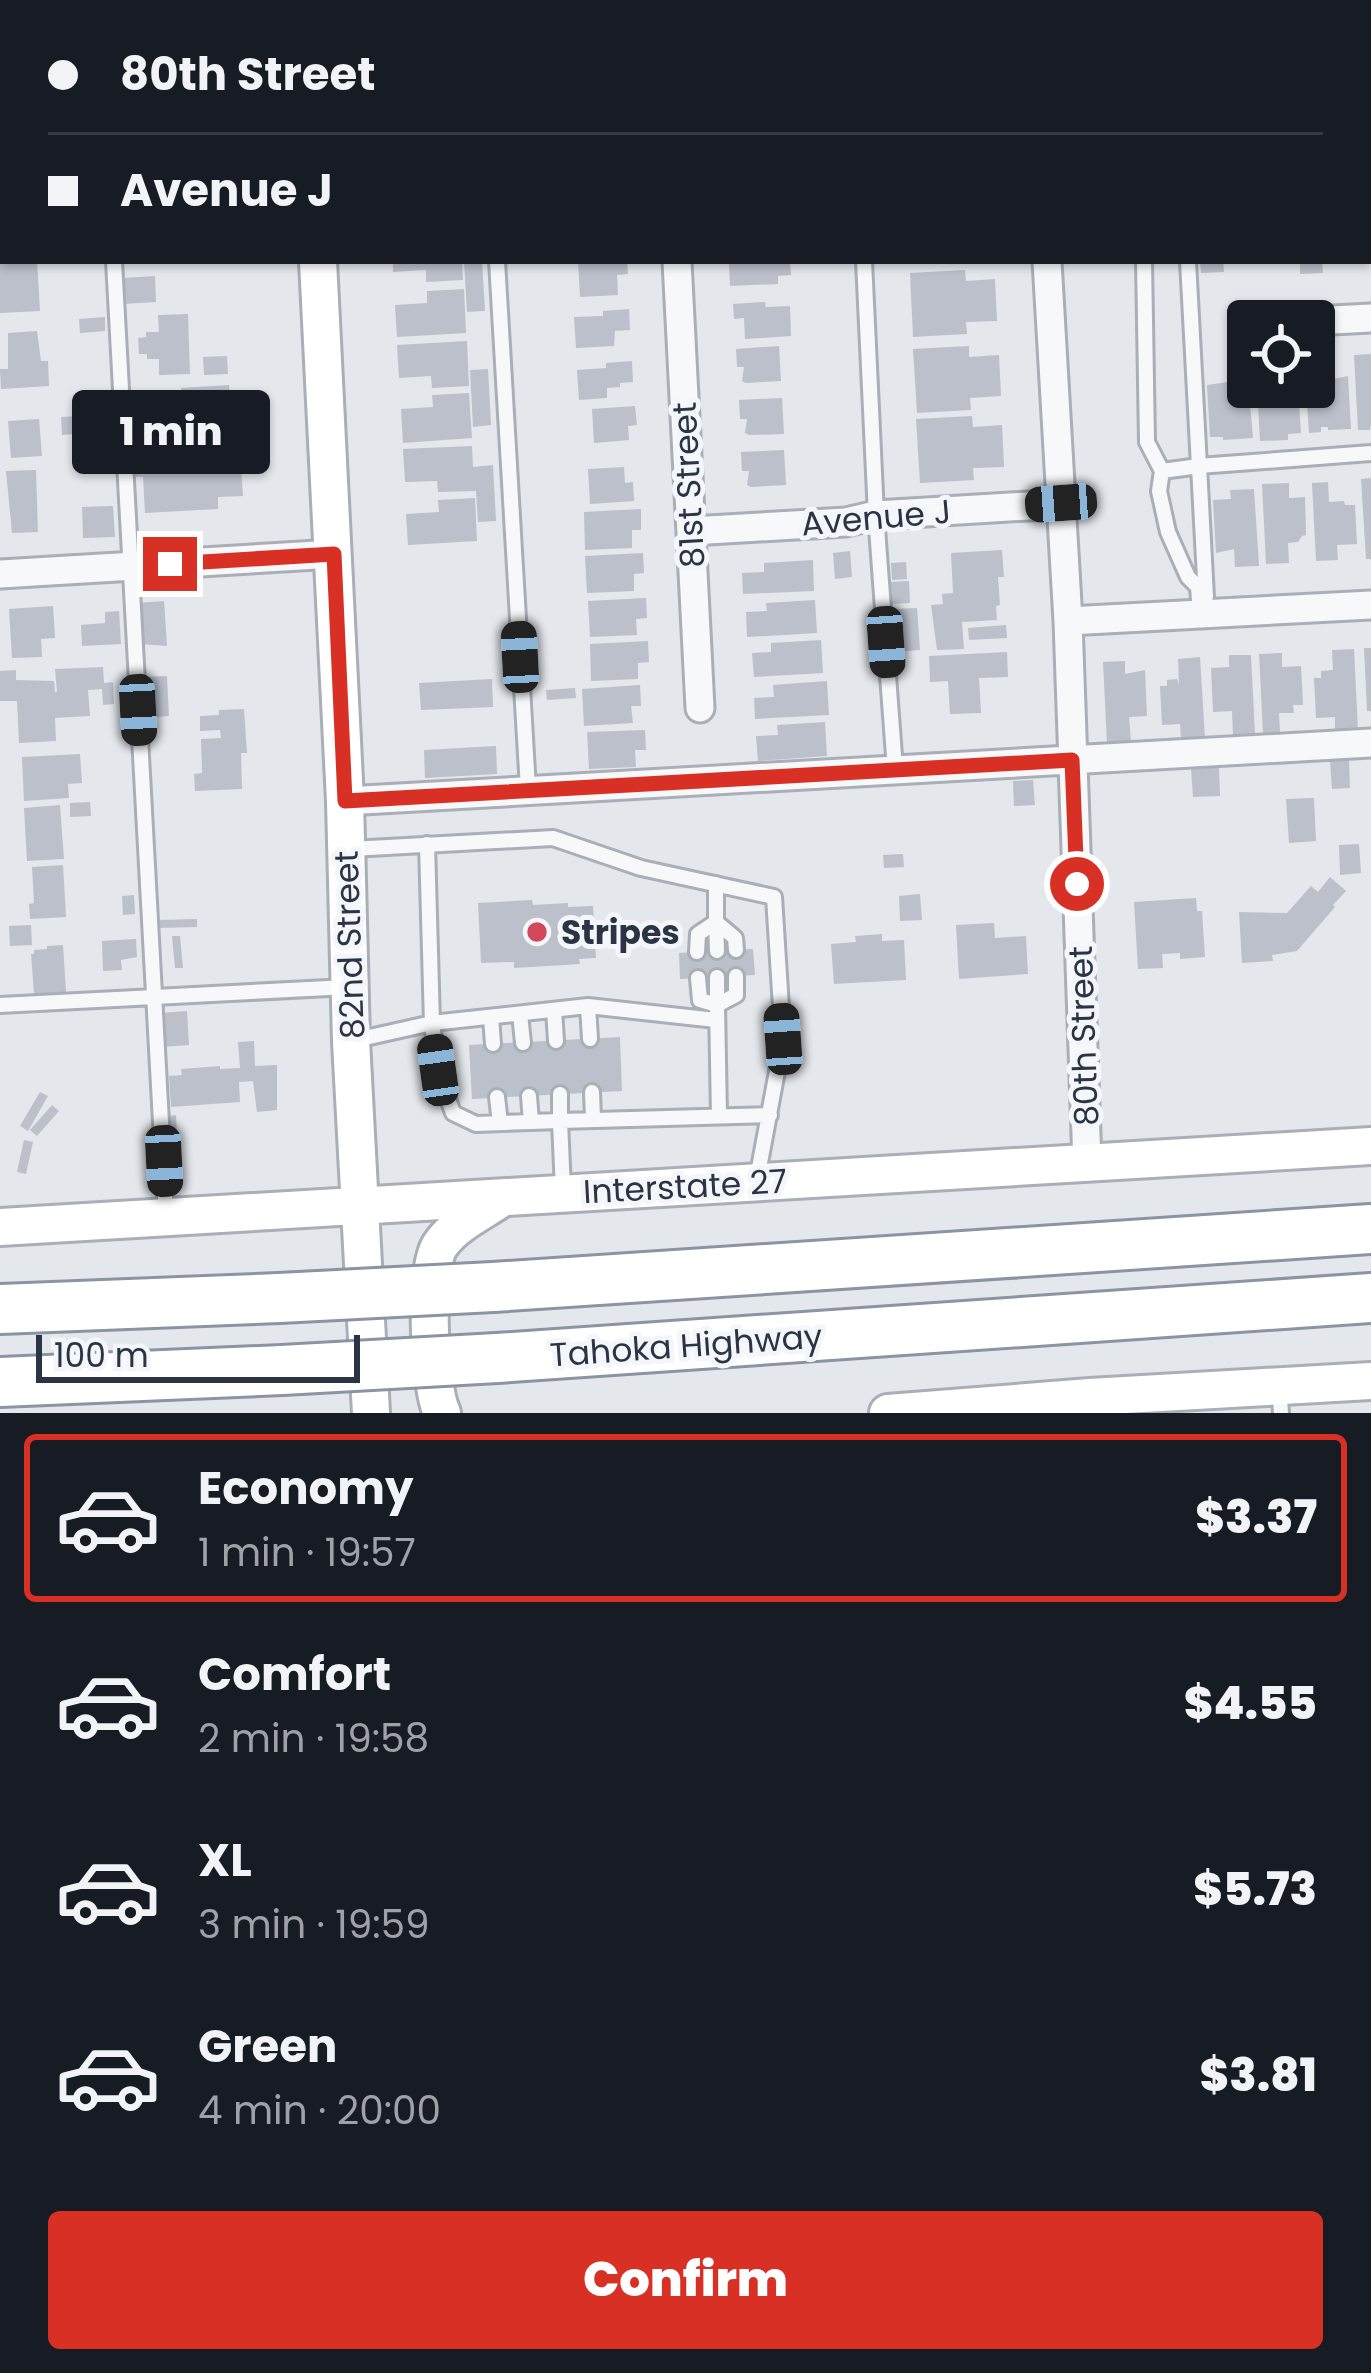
<!DOCTYPE html>
<meta charset="utf-8">
<style>
body{margin:0;font-family:Poppins,sans-serif;background:#20242c;color:#f1f3f6;height:100vh;display:flex;flex-direction:column;font-size:45px;white-space:nowrap}
*{box-sizing:border-box;margin:0}
p{font-size:39px;color:#9ea1a6}
.icon{flex:none;width:66px;height:66px;fill:none;stroke:currentColor;stroke-width:2;stroke-linecap:round;stroke-linejoin:round}
.map{position:relative;height:1413px;overflow:hidden}
.details{display:flex;flex-direction:column;background:#171b24;flex:1}
.details>*{flex:none}
.banner{position:absolute;left:0px;top:0px;width:1371px;height:264px;box-shadow:0 3px 9px #0004;display:grid;align-content:center;height:264px;padding:0 48px;background:#171b24}
.fabs{position:absolute;left:1227px;top:300px;display:grid;gap:24px}
.fabs a{display:grid;place-items:center;width:108px;height:108px;border-radius:12px;background:#171b24;box-shadow:0 3px 9px #0004;font-size:60px}
.scale{position:absolute;left:36px;bottom:30px;width:324px;box-sizing:border-box;padding-left:12px;border:6px solid #2b3445;border-top:0;font-size:33px;line-height:42px;white-space:nowrap;color:#2b3445;-webkit-text-stroke:9px #f4f6f9;paint-order:stroke}
.end{position:absolute;width:54px;height:54px;margin:-27px;border:15px solid #d93025;background:#fff;box-shadow:0 0 0 6px #fff}
.from{border-radius:50%}
.bubble{position:absolute;height:84px;border-radius:12px;background:#171b24;box-shadow:0 3px 9px #0004;font-size:39px;font-weight:800;line-height:84px;text-align:center}
.car{position:absolute;width:36px;height:72px;margin:-36px -18px;border-radius:15px;box-shadow:0 0 9px 3px #0007;background:linear-gradient(#222 24%,#8ab4d8 0 40%,#222 0 76%,#8ab4d8 0 86%,#222 0)}
.banner b{display:flex;align-items:center;gap:42px;height:114px;font-size:45px}
.banner b+b{border-top:3px solid #363941}
.banner i{width:30px;height:30px;background:#f1f3f6}
ul{padding:21px 0 0;list-style:none}
li{display:flex;align-items:center;gap:36px;height:168px;margin:0 24px 18px;padding:0 24px;border:6px solid transparent;border-radius:12px}
li div{flex:1}
li b{display:block;font-size:45px}
li em{font-style:normal;font-weight:800}
li.on{border-color:#d93025}
li>.icon{width:108px;height:108px;stroke-width:1.5}
.action{display:flex;gap:24px;margin-top:auto;padding:24px 48px}
.action a{flex:1;height:138px;border-radius:12px;background:#d93025;color:#fff;font-size:48px;font-weight:800;line-height:138px;text-align:center}
.map>svg:first-child{display:block}
.building{fill:#bbc0ca}
.lines{fill:none;stroke-linecap:round;stroke-linejoin:round}
.service-casing{stroke:#a9aeb7;stroke-width:20}
.minor-casing{stroke:#a9aeb7;stroke-width:33}
.secondary-casing{stroke:#a9aeb7;stroke-width:42}
.motorway-casing{stroke:#8b94a3;stroke-width:54}
.service{stroke:#f7f8fa;stroke-width:14}
.minor{stroke:#f7f8fa;stroke-width:27}
.secondary{stroke:#fff;stroke-width:36}
.motorway{stroke:#fff;stroke-width:48}
.motorway-bridge-casing{stroke:#8b94a3;stroke-width:54;stroke-linecap:butt}
.motorway-bridge{stroke:#fff;stroke-width:48}
.route{stroke:#d93025;stroke-width:15}
.poi-dot{fill:#d1495b;stroke:#f4f6f9;stroke-width:4.5}
.labels{text-anchor:middle;stroke-width:10;stroke-linejoin:round;paint-order:stroke}
.street-label{font-size:33px;fill:#2b3445;stroke:#f4f6f9}
.poi-label{font-size:33px;font-weight:bold;fill:#2b3445;stroke:#f4f6f9;text-anchor:start}
</style>
<div class="map">
<svg width="1371" height="1413" viewBox="0 0 1371 1413">
<rect width="100%" height="100%" fill="#e4e7ec"/>
<path class="building" d="M0 261H37L40 311 0 313Z
M393 261H462L463 280 426 282V270L393 272Z
M464 261H482L485 311 467 312Z
M578 261H627L628 274 617 275 618 295 580 297Z
M738 261H790L791 275 778 276V284L730 286 729 264H738Z
M1200 261H1223L1224 272 1201 273Z
M1300 261H1322L1323 273 1300 274Z
M965 270 966 281 995 279 997 321 966 322 967 334 913 337 910 273Z
M155 276 156 302 124 304 122 278Z
M464 289 466 333 397 337 395 305 427 303V291Z
M765 302 766 307 790 306 791 336 745 339 744 318 734 319 733 304Z
M629 309 630 330 615 331 614 346 576 348 574 317 603 316V311Z
M188 314 190 374 159 375V359H147V354H139L138 338 146 337V332H159L158 315Z
M105 317V331L80 333 79 319Z
M37 331 41 361H48L49 386 1 389 0 369H8V333Z
M467 341 469 386 432 388 431 376 399 378 397 345Z
M779 346 781 381 746 383 742 381 744 367H737L736 349Z
M969 346V357L999 355 1001 396 970 398 971 410 917 413 913 349Z
M1371 354V424L1370 430H1358L1354 355Z
M227 356 228 374 204 375 203 357Z
M1328 358 1329 380 1348 376 1351 429 1328 430V427H1321V432L1309 433 1306 387H1314V359Z
M632 361 633 382 620 383V387L607 388V398L579 400 577 370 606 368V363Z
M488 369 491 425 473 427 470 370Z
M1248 379 1253 438 1223 440V437H1210L1207 385Z
M229 385 232 443 197 446 194 401 182 402 181 388Z
M1257 387H1298L1301 433 1288 434V440L1260 441Z
M469 393 472 438 403 443 401 409 433 407 432 395Z
M177 396V411H161L160 397Z
M782 398 784 434 749 435 745 433 747 419H740L739 400Z
M635 406 637 425 628 426 629 440 594 443 592 409Z
M99 415V432L62 435 61 417Z
M972 416 973 427 1002 425 1004 467 973 468 974 480 920 483 916 419Z
M39 419 42 456 11 458 8 421Z
M173 426 174 441 153 443 152 427Z
M472 446 473 467 493 465 496 521 478 522 476 491 438 492 437 481 405 482 403 449Z
M784 450 786 485 751 487 747 485 749 471H742L741 452Z
M240 455 243 496 218 497V509L145 513 143 477H134L133 460Z
M624 467 625 483 633 482 634 501 590 504 588 469Z
M36 470 38 532 12 533 6 471Z
M1371 478V559H1366L1361 479Z
M1328 482 1329 502 1344 501 1345 505H1355L1357 544 1337 545 1338 560 1316 561 1312 483Z
M1289 483V498L1305 497 1306 535 1302 536 1298 542 1288 543 1289 563 1266 564 1262 484Z
M1254 489 1259 566 1235 567 1234 549 1216 553 1213 500 1231 499 1230 490Z
M475 498 477 541 408 545 406 514 439 512 438 500Z
M113 506 115 537 83 538 82 507Z
M641 509V530H632V548L585 550 584 512Z
M1002 550 1004 577H998L1000 605 996 606 997 620 962 622 964 649 937 650 931 605 943 604 942 594 953 593 951 553Z
M850 551 852 577 835 579 833 553Z
M643 553 644 573 634 574V591L587 593 585 556Z
M813 560 814 591 743 594 742 573 764 572V563Z
M906 562 907 579 892 580 891 563Z
M909 581 910 603 891 604 890 582Z
M646 598 647 618 636 619 637 635 590 637 588 601Z
M815 600 817 633 747 637 746 612 767 611 766 603Z
M164 601 167 646 139 644 137 603Z
M53 606 55 638 41 639 42 657 12 658 9 609Z
M917 608 920 650 896 652 894 609Z
M119 611 121 644 82 646 81 625 105 623V612Z
M1006 625 1007 638 969 640 968 628Z
M821 640 823 673 754 677 752 653 771 652V643Z
M648 641 649 662 638 663V679L591 681 590 644Z
M1364 648H1371V711H1367Z
M1354 649 1358 730 1335 731V717L1316 718 1314 678H1321V671L1333 670 1332 650Z
M1007 652 1008 677 979 678 981 713 950 714 948 681 930 682 929 656Z
M1282 653V667L1301 666 1303 705H1293L1294 713H1279L1280 732 1263 733 1259 654Z
M1229 655H1251L1255 734 1233 735 1232 711 1213 712 1211 668 1229 667Z
M1200 657 1205 738 1181 739 1180 724 1162 725 1160 686H1167V680L1177 679 1179 685 1178 659Z
M1125 661V674L1145 670 1147 716 1129 717 1131 741 1107 743 1103 662Z
M103 667 104 683 113 682 114 704 103 705 102 689 88 690 90 716 55 718 56 741 19 743 17 701H0V671L16 670V680L54 681 55 692H57L55 669Z
M167 676 169 716 144 718 142 677Z
M492 679 493 707 421 710 419 683Z
M827 681 829 715 755 719 754 698 774 697 773 685Z
M640 685 641 706H631L633 723 584 726 582 689Z
M575 688 576 698 547 700 546 690Z
M244 709 247 753H241L242 789 195 791 194 774 202 773 201 739 221 738 220 730 200 731V716L219 715V710Z
M825 722 827 756 758 761 756 736 778 735 777 725Z
M645 730 646 750H635L636 767 589 769 587 732Z
M496 746 497 774 425 778 424 750Z
M80 754 82 783 68 784 69 798 24 801 22 757Z
M1349 760 1350 788 1332 789 1330 761Z
M1219 767 1220 796 1193 797 1191 769Z
M1033 780 1035 805 1014 806 1013 781Z
M1314 798 1316 841 1289 843 1286 799Z
M90 802 91 816 70 817V803Z
M60 805 64 859 27 861 24 808Z
M1359 844 1361 873 1340 875 1339 845Z
M903 854 904 867 884 868 883 855Z
M63 865 66 917 30 919 29 904 34 903 32 867Z
M1330 877 1346 891 1333 905 1335 907 1297 951 1272 955 1273 961 1242 963 1239 912 1287 913 1311 886 1318 892Z
M920 894 922 920 900 921 899 896Z
M134 895 135 914 123 915 122 896Z
M1196 898 1197 911H1202L1205 957 1180 959V953L1162 954 1163 968 1138 969 1134 902Z
M532 900 533 905 568 903V907L593 906 596 958 579 959 580 964 514 968V962L481 963 478 903Z
M197 919V927L158 928V920Z
M994 923 995 938 1026 936 1028 974 959 979 956 925Z
M31 925 32 945 10 946 9 926Z
M882 934V941L904 940 906 980 834 984 831 944 856 942 855 936Z
M172 936H180L183 968H175Z
M136 939 137 957 121 960 122 970 103 971 102 941Z
M63 945 66 992 34 994 31 954H34V950L47 949V946Z
M753 949 755 975 680 979 679 953Z
M187 1011 189 1045 161 1047 160 1013Z
M620 1037 622 1091 472 1099 469 1045Z
M254 1041 255 1066 277 1065V1110L257 1112 253 1081 239 1082 240 1102 171 1107 169 1076 182 1075 181 1069 220 1066V1069L240 1068 238 1042Z
M40 1092 48 1096 28 1131 20 1126Z
M52 1105 59 1111 37 1136 30 1130Z
M176 1115 178 1151H171L169 1116Z
M24 1140 33 1142 26 1174 17 1172Z"/>
<g class="lines">
<defs>
<path id="service" d="M100 0V3
M481 0V3
M851 0V3
M1140 0V3
M1173 0 1174 3
M1368 169H1371
M114 261 166 1214
M497 261 528 789
M864 261 876 515 895 769
M1144 261 1147 442 1162 471 1159 491 1168 532 1188 577 1198 587 1200 614
M1188 261 1206 597
M1162 471 1199 466 1371 453
M427 844 432 1023 588 1006 716 1020
M351 849 553 838 641 868 774 897 783 1039 757 1179
M716 884V922L735 938 736 950
M716 922 717 951
M697 952 698 934 716 922
M698 978 700 1000 717 1005V977
M0 1005 348 987
M588 1006 590 1039
M554 1010 556 1041
M520 1014 523 1043
M491 1017 493 1044
M356 1040 432 1023 438 1070 453 1113 476 1124 560 1121 563 1190
M592 1092 593 1119
M560 1094V1121L770 1115
M529 1096 531 1122
M497 1097 500 1123
M719 1116 717 1005 736 995V976
M1279 1386 1281 1413"/>
<path id="minor" d="M663 0V3
M1032 0V3
M1368 24H1371
M677 261 700 708
M1047 261 1068 621 1087 1163
M1314 321 1371 318
M691 531 846 522 876 515 1061 504
M0 574 334 554
M1068 621 1371 605
M345 801 1371 743"/>
<path id="secondary" d="M305 0V3
M318 261 345 801 351 1041 371 1413
M0 1227 1371 1146
M442 1413C429 1387 423 1267 441 1244 455 1224 482 1212 502 1198
M888 1413 1090 1397 1371 1381"/>
<path id="motorway" d="M493 1287 1371 1229
M0 1309 279 1298
M497 1358 1371 1298
M0 1382 282 1370"/>
</defs>
<use href="#service" class="service-casing"/>
<use href="#minor" class="minor-casing"/>
<use href="#secondary" class="secondary-casing"/>
<use href="#motorway" class="motorway-casing"/>
<use href="#service" class="service"/>
<use href="#minor" class="minor"/>
<use href="#secondary" class="secondary"/>
<use href="#motorway" class="motorway"/>
<defs>
<path id="motorway-bridge" d="M279 1298 493 1287
M282 1370 497 1358"/>
</defs>
<use href="#motorway-bridge" class="motorway-bridge-casing"/>
<use href="#motorway-bridge" class="motorway-bridge"/>
</g>
<g class="lines">
<path class="route" d="M170 564 334 554 345 801 1072 760 1077 884"/>
</g>
<circle class="poi-dot" cx="537" cy="932" r="12"/>
<g class="labels">
<g class="street-label">
<text transform="translate(688 485) rotate(-93)" y="12">81st Street</text>
<text transform="translate(876 517) rotate(-5)" y="12">Avenue J</text>
<text transform="translate(349 945) rotate(-92)" y="12">82nd Street</text>
<text transform="translate(1083 1036) rotate(-92)" y="12">80th Street</text>
<text transform="translate(685 1186) rotate(-3)" y="12">Interstate 27</text>
<text transform="translate(686 1345) rotate(-4)" y="12">Tahoka Highway</text>
</g>
<g class="poi-label">
<text x="561" y="944">Stripes</text>
</g>
</g>
</svg>
<div class="fabs">
<a><svg class="icon" aria-label="locate" viewBox="0 0 24 24"><circle cx="12" cy="12" r="6"/><path d="M12 2v4M12 18v4M2 12h4M18 12h4"/></svg></a>
</div>
<div class="scale">100 m</div>
<i class="end from" style="left:1077px;top:884px"></i>
<i class="end" style="left:170px;top:564px"></i>
<div class="bubble" style="left:72px;top:390px;width:198px">1 min</div>
<i class="car" style="left:1061px;top:503px;rotate:266deg"></i>
<i class="car" style="left:886px;top:642px;rotate:176deg"></i>
<i class="car" style="left:520px;top:657px;rotate:357deg"></i>
<i class="car" style="left:138px;top:710px;rotate:177deg"></i>
<i class="car" style="left:783px;top:1039px;rotate:356deg"></i>
<i class="car" style="left:438px;top:1070px;rotate:352deg"></i>
<i class="car" style="left:164px;top:1161px;rotate:177deg"></i>
<div class="banner">
<b><i class="from"></i>80th Street</b>
<b><i></i>Avenue J</b>
</div>
</div>
<section class="details">
<ul>
<li class="on"><svg class="icon" aria-label="car" viewBox="0 0 24 24"><path d="M5 17H2v-5l4-1 3-4h7l3 4 3 1v5h-3M9 17h6M6 11h13"/><circle cx="7" cy="17" r="2"/><circle cx="17" cy="17" r="2"/></svg><div><b>Economy</b><p>1 min · 19:57</p></div><em>$3.37</em></li>
<li><svg class="icon" aria-label="car" viewBox="0 0 24 24"><path d="M5 17H2v-5l4-1 3-4h7l3 4 3 1v5h-3M9 17h6M6 11h13"/><circle cx="7" cy="17" r="2"/><circle cx="17" cy="17" r="2"/></svg><div><b>Comfort</b><p>2 min · 19:58</p></div><em>$4.55</em></li>
<li><svg class="icon" aria-label="car" viewBox="0 0 24 24"><path d="M5 17H2v-5l4-1 3-4h7l3 4 3 1v5h-3M9 17h6M6 11h13"/><circle cx="7" cy="17" r="2"/><circle cx="17" cy="17" r="2"/></svg><div><b>XL</b><p>3 min · 19:59</p></div><em>$5.73</em></li>
<li><svg class="icon" aria-label="car" viewBox="0 0 24 24"><path d="M5 17H2v-5l4-1 3-4h7l3 4 3 1v5h-3M9 17h6M6 11h13"/><circle cx="7" cy="17" r="2"/><circle cx="17" cy="17" r="2"/></svg><div><b>Green</b><p>4 min · 20:00</p></div><em>$3.81</em></li>
</ul>
<div class="action"><a>Confirm</a></div>
</section>
